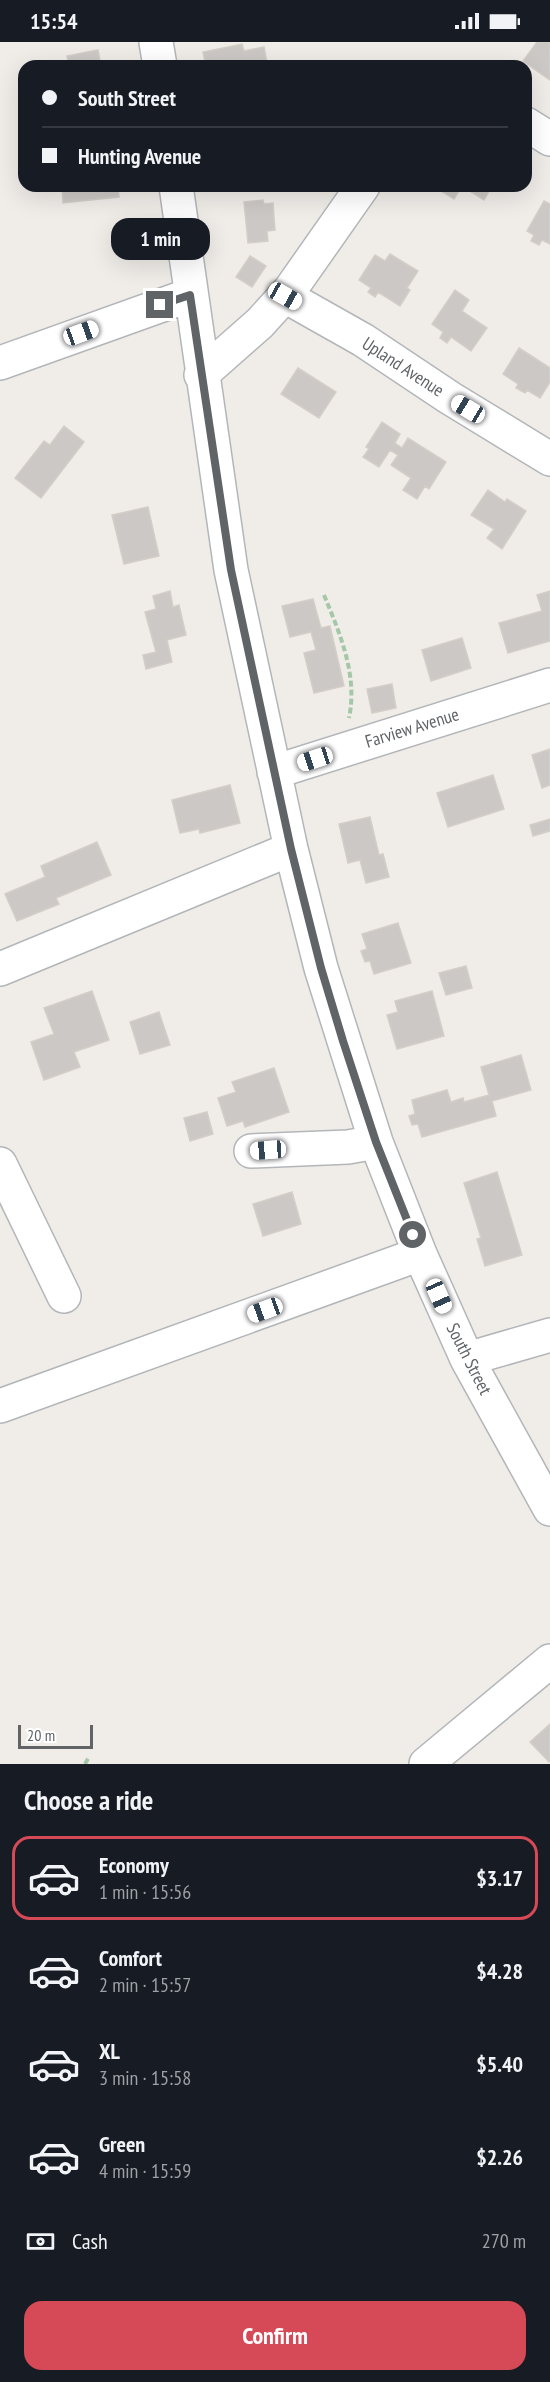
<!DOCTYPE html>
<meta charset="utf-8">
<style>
body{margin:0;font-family:"PT Sans Narrow",sans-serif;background:#242831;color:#f1f3f6;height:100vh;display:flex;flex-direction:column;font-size:22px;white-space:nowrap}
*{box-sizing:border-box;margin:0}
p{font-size:20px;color:#9ea1a6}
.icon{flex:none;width:33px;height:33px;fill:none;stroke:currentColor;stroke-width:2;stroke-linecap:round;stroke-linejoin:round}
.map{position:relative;height:1722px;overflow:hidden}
.drawer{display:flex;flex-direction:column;background:#171b24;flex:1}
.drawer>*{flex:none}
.hud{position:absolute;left:18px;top:18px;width:514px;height:132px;border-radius:18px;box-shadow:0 6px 24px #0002;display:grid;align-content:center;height:132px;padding:0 24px;background:#171b24}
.scale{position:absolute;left:18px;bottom:15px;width:75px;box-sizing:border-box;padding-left:6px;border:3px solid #606467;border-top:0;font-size:16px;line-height:21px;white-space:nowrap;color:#606467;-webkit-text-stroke:4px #fff;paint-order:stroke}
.end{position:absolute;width:27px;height:27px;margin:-14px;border:8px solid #606467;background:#fff;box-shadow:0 0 0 3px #fff}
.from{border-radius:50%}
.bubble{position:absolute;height:42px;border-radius:18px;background:#171b24;box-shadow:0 6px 24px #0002;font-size:20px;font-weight:800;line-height:42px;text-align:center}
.car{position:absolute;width:18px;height:36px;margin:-18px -9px;border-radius:8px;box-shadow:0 0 4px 2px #0007;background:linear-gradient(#fff 24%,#345 0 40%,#fff 0 76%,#345 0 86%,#fff 0)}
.hud b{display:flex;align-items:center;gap:21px;height:57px;font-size:22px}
.hud b+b{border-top:2px solid #363941}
.hud i{width:15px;height:15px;background:#f1f3f6}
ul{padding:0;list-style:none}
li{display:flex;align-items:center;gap:18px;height:84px;margin:0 12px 9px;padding:0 12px;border:3px solid transparent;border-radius:18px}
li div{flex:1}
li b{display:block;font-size:22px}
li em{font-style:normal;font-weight:800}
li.current{border-color:#d64957}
li>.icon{width:54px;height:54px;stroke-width:1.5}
h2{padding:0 24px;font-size:27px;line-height:72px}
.pay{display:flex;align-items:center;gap:15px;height:66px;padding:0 24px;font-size:22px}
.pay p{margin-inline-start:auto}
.action{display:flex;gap:12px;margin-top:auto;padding:12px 24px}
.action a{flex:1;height:69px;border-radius:18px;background:#d64957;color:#fff;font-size:24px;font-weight:800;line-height:69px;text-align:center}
.status{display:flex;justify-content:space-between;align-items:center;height:42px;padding:0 30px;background:#171b24;direction:ltr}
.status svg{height:16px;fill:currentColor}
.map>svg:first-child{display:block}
.building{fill:#cbc8c5;stroke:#d4cec7;stroke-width:1.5}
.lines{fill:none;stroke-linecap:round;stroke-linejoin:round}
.minor-casing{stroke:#b3b6b9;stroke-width:36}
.path{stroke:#a4c7a8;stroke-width:4;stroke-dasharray:6 3;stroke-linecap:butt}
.minor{stroke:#fff;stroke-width:33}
.route{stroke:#606467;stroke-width:8}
.labels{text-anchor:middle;stroke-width:6;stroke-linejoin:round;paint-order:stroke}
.street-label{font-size:18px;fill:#606467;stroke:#fff}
</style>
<div class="status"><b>15:54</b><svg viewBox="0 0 49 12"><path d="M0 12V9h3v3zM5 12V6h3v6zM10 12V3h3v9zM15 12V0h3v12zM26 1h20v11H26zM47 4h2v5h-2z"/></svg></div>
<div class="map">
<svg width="550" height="1722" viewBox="0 0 550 1722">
<rect width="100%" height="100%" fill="#f0ede9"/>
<path class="building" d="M537 0H550V38L523 19Z
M242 2 244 9 264 5 267 21 253 24H206L203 10Z
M98 8 101 24H69L67 14Z
M62 144H118L119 155 63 161Z
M440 144H492L484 158 462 144 454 157 438 147Z
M263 158 264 162 273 161 275 188 267 189 268 199 248 201 244 160Z
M544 159 550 162V202L542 198 539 203 531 199 534 193 527 189Z
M390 212 418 229 407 246 410 248 400 264 378 250 375 255 368 250 371 246 359 238 375 213 385 219Z
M250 214 266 224 252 245 236 235Z
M455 248 469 258 462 269 487 286 471 309 451 295 447 301 440 296 443 290 432 282Z
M519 306 550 326V340L540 356 527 348 525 351 516 346 518 342 503 332Z
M298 326 336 350 319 376 281 352Z
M382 380 400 392 395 401 402 406 408 396 446 420 429 447 425 444 417 457 403 448 411 436 391 423 398 413 390 408 379 425 363 415 369 407 366 405Z
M64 384 84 400 41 456 15 436 44 399 50 403Z
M488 448 505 460 507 457 526 469 502 507 487 496 494 487 471 473Z
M148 465 159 514 124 522 112 473Z
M170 549 173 565 179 563 186 593 167 598 172 620 146 627 143 613 156 610 145 570 156 567 153 554Z
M550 549V599L508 611 499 581 542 569 537 553Z
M313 557 321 586 330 584 344 644 314 651 304 611 316 608 311 590 290 595 282 564Z
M462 596 471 626 431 639 422 608Z
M392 642 396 666 372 671 367 647Z
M550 707V743L542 746 532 713Z
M493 733 504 767 448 785 437 751Z
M230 743 240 781 200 791 199 787 180 791 172 758Z
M370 775 379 813 383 812 389 835 366 841 360 818 348 821 339 782Z
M550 777V789L533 794 530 783Z
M97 800 111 833 56 856 59 862 17 879 5 852 45 835 41 824Z
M398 881 411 921 374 932 370 919 365 920 361 909 367 907 362 892Z
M466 924 472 946 446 953 439 931Z
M92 949 109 998 74 1010 80 1025 44 1038 31 1000 54 992 44 966Z
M432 949 444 994 397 1007 387 973 398 970 395 959Z
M159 970 170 1003 140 1012 130 980Z
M521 1013 531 1048 492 1059 496 1074 422 1095 418 1082 412 1083 409 1074 415 1072 412 1058 447 1048 451 1060 463 1056 464 1060 489 1053 481 1025Z
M274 1026 289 1070 245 1085 243 1079 227 1084 218 1056 236 1050 232 1040Z
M207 1070 213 1092 190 1099 184 1076Z
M497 1130 522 1213 485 1224 477 1197 481 1196 464 1141Z
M292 1150 301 1182 263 1194 253 1162Z
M550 1682V1719L549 1720 530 1700Z"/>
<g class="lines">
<defs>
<path id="minor" d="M156 0 160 24
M526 82 550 97
M176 144 231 528 291 807 321 926 376 1100 420 1212 467 1317 550 1467
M285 254 363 298 450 356 550 417
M0 321 190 253
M201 333 260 281 290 248 363 144
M274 730 550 643
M0 927 291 807
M251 1109 348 1105 376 1100
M0 1122 64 1254
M467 1317 550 1293
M0 1364 420 1212
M426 1722 550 1619"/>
</defs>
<use href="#minor" class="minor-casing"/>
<path class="path" d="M324 553C340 592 358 633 349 676
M85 1722 89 1715"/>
<use href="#minor" class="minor"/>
</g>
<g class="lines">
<path class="route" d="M160 263 190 253 231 528 291 807 321 926 343 999 376 1100 413 1193"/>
</g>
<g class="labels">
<g class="street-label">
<text transform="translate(403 325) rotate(33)" y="6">Upland Avenue</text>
<text transform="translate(412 686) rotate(-17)" y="6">Farview Avenue</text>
<text transform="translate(469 1317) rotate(63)" y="6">South Street</text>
</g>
</g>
</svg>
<div class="scale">20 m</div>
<i class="end from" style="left:413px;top:1193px"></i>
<i class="end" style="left:160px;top:263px"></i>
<div class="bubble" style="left:111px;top:176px;width:99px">1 min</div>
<i class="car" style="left:285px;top:254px;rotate:119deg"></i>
<i class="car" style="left:81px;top:291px;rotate:70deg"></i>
<i class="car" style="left:468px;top:367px;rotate:301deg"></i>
<i class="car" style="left:315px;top:717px;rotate:252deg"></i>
<i class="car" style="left:268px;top:1108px;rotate:266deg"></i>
<i class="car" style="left:439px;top:1254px;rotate:156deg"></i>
<i class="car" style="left:265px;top:1268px;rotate:250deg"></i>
<div class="hud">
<b><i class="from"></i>South Street</b>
<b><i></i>Hunting Avenue</b>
</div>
</div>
<section class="drawer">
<h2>Choose a ride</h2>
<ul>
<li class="current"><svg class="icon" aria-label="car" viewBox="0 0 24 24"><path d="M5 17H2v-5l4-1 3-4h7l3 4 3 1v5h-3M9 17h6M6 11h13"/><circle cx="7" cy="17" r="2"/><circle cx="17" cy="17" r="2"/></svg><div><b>Economy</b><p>1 min · 15:56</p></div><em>$3.17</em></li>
<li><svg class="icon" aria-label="car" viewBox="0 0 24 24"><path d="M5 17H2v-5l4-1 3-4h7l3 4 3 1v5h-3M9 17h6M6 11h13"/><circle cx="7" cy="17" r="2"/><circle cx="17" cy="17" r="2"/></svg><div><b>Comfort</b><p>2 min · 15:57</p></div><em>$4.28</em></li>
<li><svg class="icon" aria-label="car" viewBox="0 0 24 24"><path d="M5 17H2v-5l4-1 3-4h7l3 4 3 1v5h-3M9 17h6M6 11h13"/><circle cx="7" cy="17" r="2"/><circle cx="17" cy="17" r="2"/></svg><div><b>XL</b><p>3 min · 15:58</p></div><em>$5.40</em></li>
<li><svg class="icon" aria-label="car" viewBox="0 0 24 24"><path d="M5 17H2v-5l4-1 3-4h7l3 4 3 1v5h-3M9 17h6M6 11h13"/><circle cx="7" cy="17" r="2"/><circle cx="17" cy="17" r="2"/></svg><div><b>Green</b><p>4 min · 15:59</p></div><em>$2.26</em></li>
</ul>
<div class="pay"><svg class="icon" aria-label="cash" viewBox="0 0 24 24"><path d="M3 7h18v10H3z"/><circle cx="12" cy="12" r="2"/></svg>Cash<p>270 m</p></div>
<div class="action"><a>Confirm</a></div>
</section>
